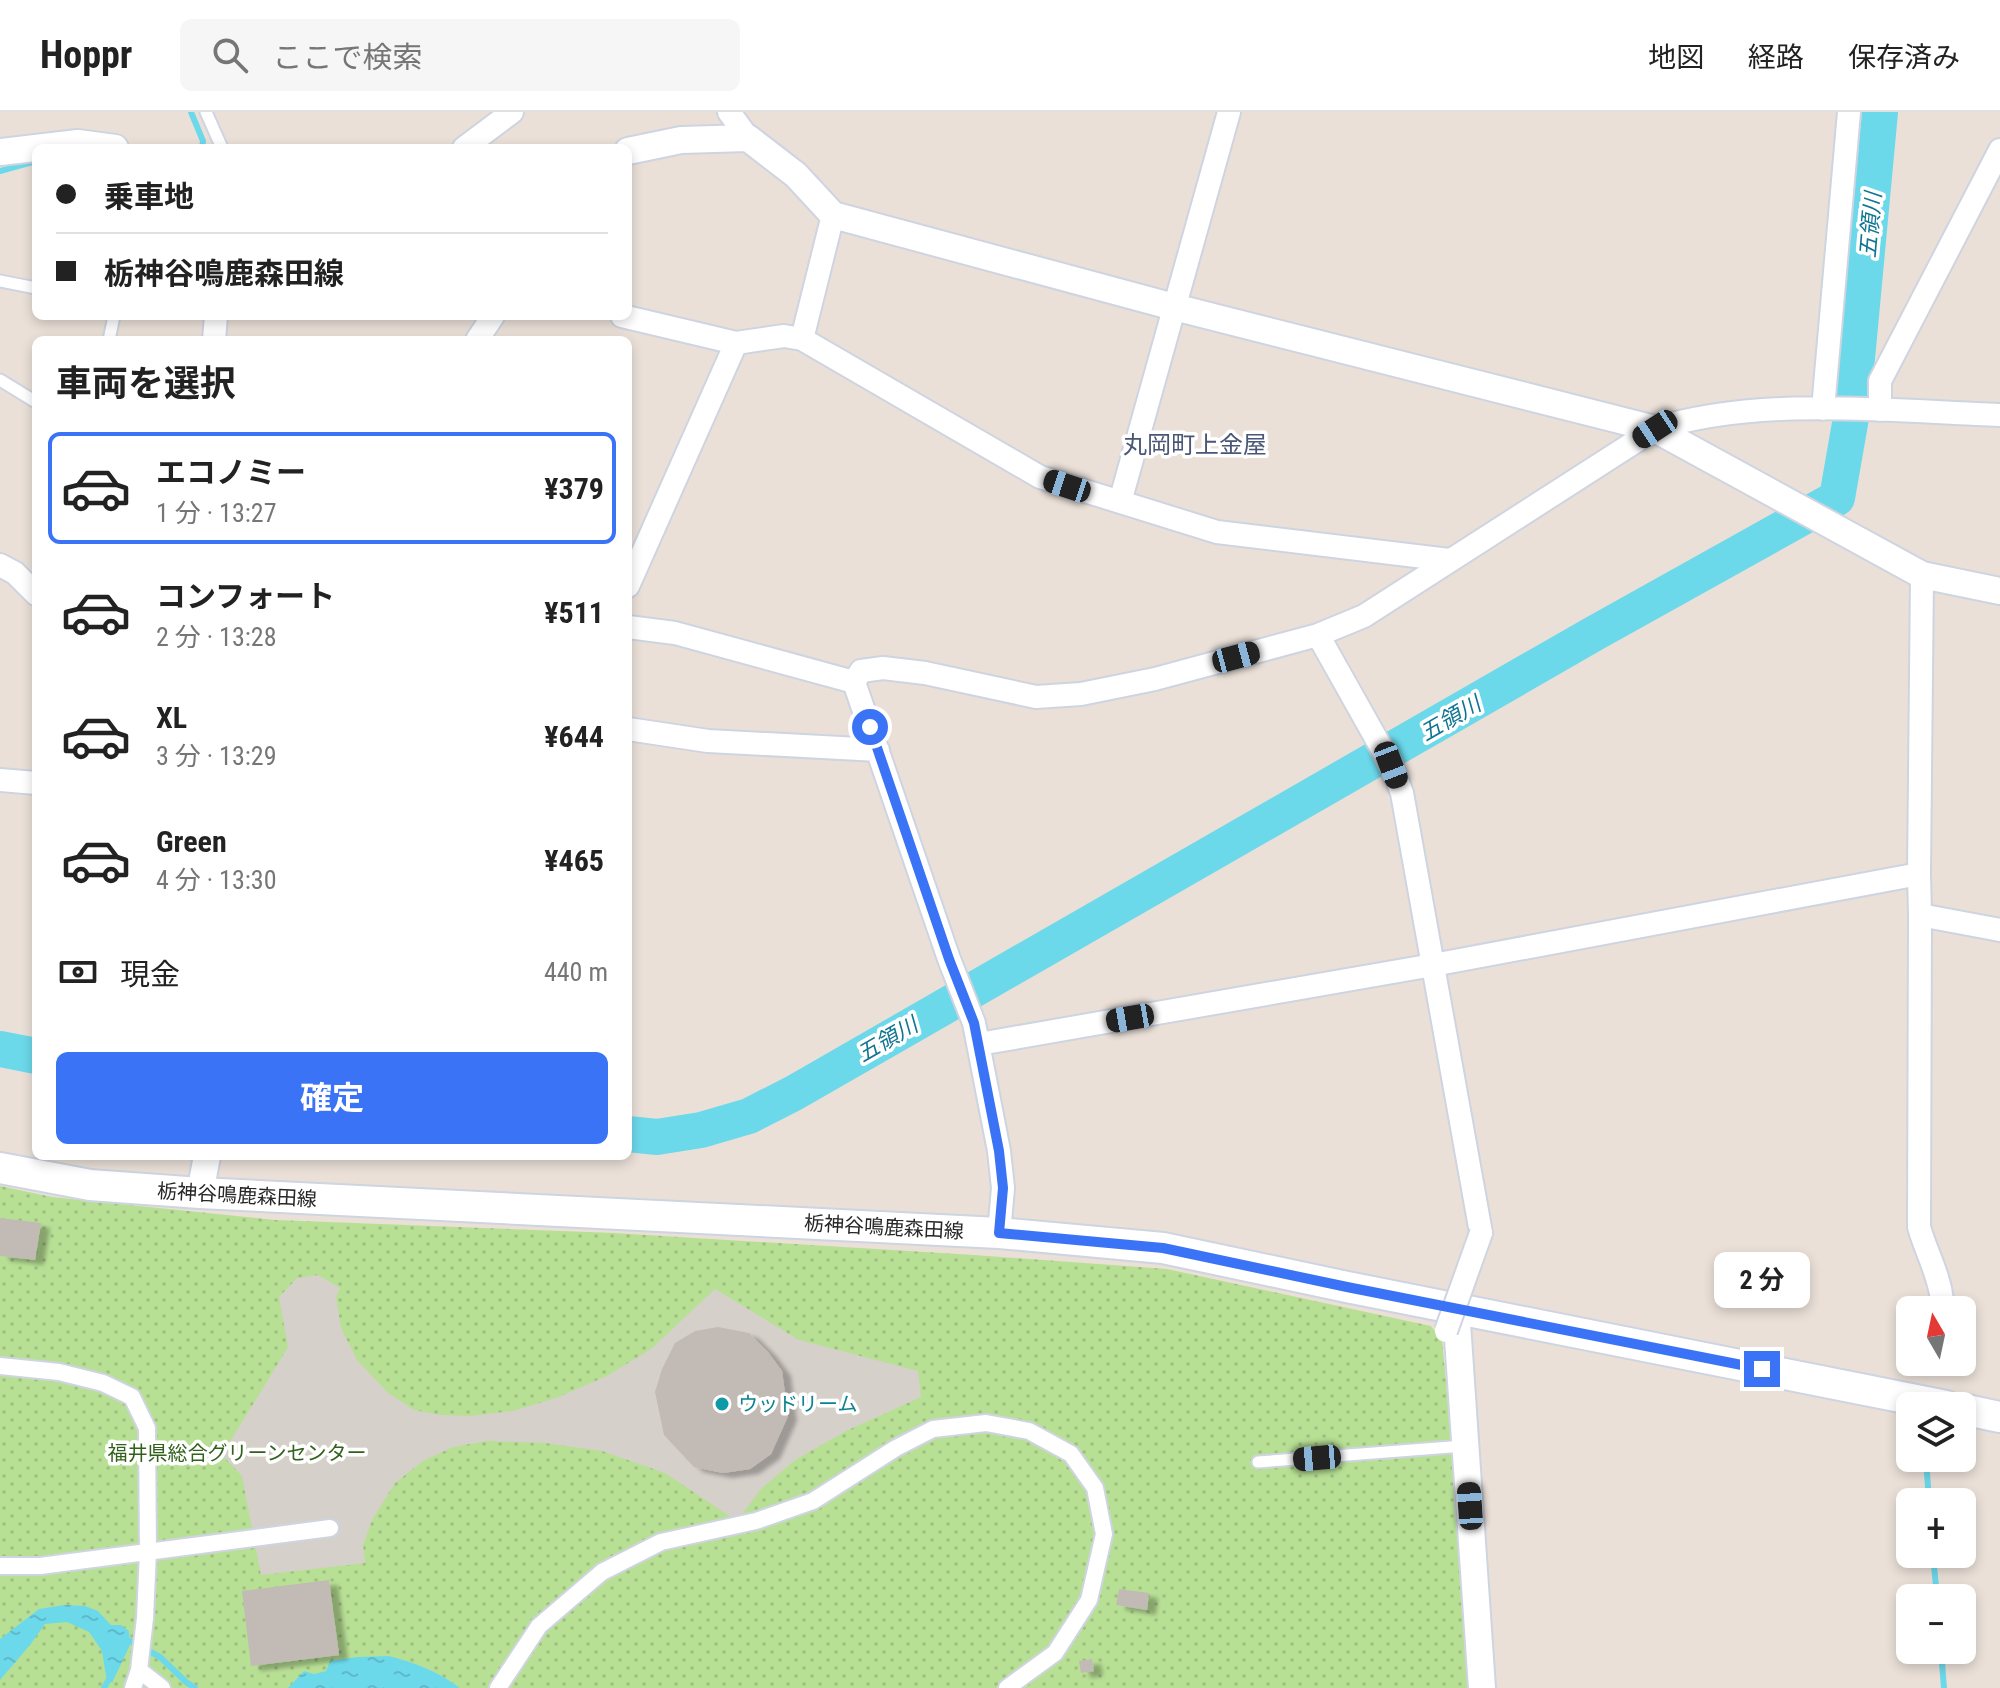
<!DOCTYPE html>
<html lang="ja">
<meta charset="utf-8">
<style>
body{margin:0;font-family:"Roboto Condensed","Noto Sans JP",sans-serif;background:#f6f6f6;color:#222;height:100vh;display:flex;flex-direction:column;font-size:30px;white-space:nowrap}
*{box-sizing:border-box;margin:0}
p{font-size:26px;color:#767676}
.icon{flex:none;width:44px;height:44px;fill:none;stroke:currentColor;stroke-width:2;stroke-linecap:round;stroke-linejoin:round}
.map{position:relative;flex:1;overflow:hidden}
.drawer{position:absolute;left:32px;top:224px;width:600px;height:824px;display:flex;flex-direction:column;background:#fff;border-radius:12px;box-shadow:0 4px 12px #0003}
.drawer>*{flex:none}
.hud{position:absolute;left:32px;top:32px;width:600px;height:176px;border-radius:12px;box-shadow:0 4px 12px #0003;display:grid;align-content:center;height:176px;padding:0 24px;background:#fff}
.needle{width:52px;rotate:351deg}
.tools{position:absolute;left:1896px;top:1184px;display:grid;gap:16px}
.tools a{display:grid;place-items:center;width:80px;height:80px;border-radius:12px;background:#fff;box-shadow:0 4px 12px #0003;font-size:40px}
.end{position:absolute;width:36px;height:36px;margin:-18px;border:10px solid #3a73f5;background:#fff;box-shadow:0 0 0 4px #fff}
.from{border-radius:50%}
.bubble{position:absolute;height:56px;border-radius:12px;background:#fff;box-shadow:0 4px 12px #0003;font-size:26px;font-weight:700;line-height:56px;text-align:center}
.car{position:absolute;width:24px;height:48px;margin:-24px -12px;border-radius:10px;box-shadow:0 0 6px 2px #0007;background:linear-gradient(#222 24%,#8ab4d8 0 40%,#222 0 76%,#8ab4d8 0 86%,#222 0)}
.hud b{display:flex;align-items:center;gap:28px;height:76px;font-size:30px}
.hud b+b{border-top:2px solid #e0e0e0}
.hud i{width:20px;height:20px;background:#222}
ul{padding:0;list-style:none}
li{display:flex;align-items:center;gap:24px;height:112px;margin:0 16px 12px;padding:0 8px;border:4px solid transparent;border-radius:12px}
li div{flex:1}
li b{display:block;font-size:30px}
li em{font-style:normal;font-weight:700}
li.active{border-color:#3a73f5}
li>.icon{width:72px;height:72px;stroke-width:1.5}
h2{padding:0 24px;font-size:36px;line-height:96px}
.pay{display:flex;align-items:center;gap:20px;height:88px;padding:0 24px;font-size:30px}
.pay p{margin-inline-start:auto}
.cta{display:flex;gap:16px;margin-top:auto;padding:16px 24px}
.cta a{flex:1;height:92px;border-radius:12px;background:#3a73f5;color:#fff;font-size:32px;font-weight:700;line-height:92px;text-align:center}
header{display:flex;align-items:center;gap:48px;box-sizing:border-box;height:112px;padding:0 40px;background:#fff;border-bottom:2px solid #e0e0e0}
header strong{font-size:38px}
nav{display:flex;gap:44px;margin-inline-start:auto;font-size:28px}
.search{width:560px;height:72px;background:#f6f6f6;display:flex;align-items:center;gap:20px;box-sizing:border-box;padding:0 28px;border-radius:12px;color:#767676;font-size:30px}
.map>svg:first-child{display:block}
.grass{fill:url(#grass-dots)}
.plaza{fill:#d6d0cb}
.water{fill:url(#water-ripples)}
.lines{fill:none;stroke-linecap:round;stroke-linejoin:round}
.stream{stroke:#6cd9eb;stroke-width:6}
.river{stroke:#6cd9eb;stroke-width:36}
.building{fill:#c2bab5;filter:url(#shadow)}
.service-casing{stroke:#ced4e0;stroke-width:15}
.pedestrian-casing{stroke:#ced4e0;stroke-width:20}
.minor-casing{stroke:#ced4e0;stroke-width:26}
.tertiary-casing{stroke:#ced4e0;stroke-width:30}
.secondary-casing{stroke:#ced4e0;stroke-width:34}
.service{stroke:#fff;stroke-width:11}
.pedestrian{stroke:#fff;stroke-width:16}
.minor{stroke:#fff;stroke-width:22}
.tertiary{stroke:#fff;stroke-width:26}
.secondary{stroke:#fff;stroke-width:30}
.minor-bridge-casing{stroke:#ced4e0;stroke-width:26;stroke-linecap:butt}
.minor-bridge{stroke:#fff;stroke-width:22}
.route{stroke:#3a73f5;stroke-width:10}
.culture-dot{fill:#0f9aa8;stroke:#fff;stroke-width:3}
.labels{text-anchor:middle;stroke-width:7;stroke-linejoin:round;paint-order:stroke}
.street-label{font-size:20px;fill:#272727;stroke:#fff}
.culture-label{font-size:20px;fill:#0d838f;stroke:#fff;text-anchor:start}
.park-label{font-size:20px;fill:#31611a;stroke:#fff}
.water-label{font-size:22px;font-style:italic;fill:#107592;stroke:#fff}
.quarter-label{font-size:24px;fill:#495676;stroke:#fff}
</style>
<header>
<strong>Hoppr</strong>
<div class="search"><svg class="icon" aria-label="search" viewBox="0 0 24 24"><circle cx="10" cy="10" r="6"/><path d="M15 15l6 6"/></svg>ここで検索</div>
<nav><a>地図</a><a>経路</a><a>保存済み</a></nav>
</header>
<div class="map">
<svg width="2000" height="1576" viewBox="0 0 2000 1576">
<defs>
<pattern id="grass-dots" width="8" height="8" patternUnits="userSpaceOnUse" patternTransform="scale(2)"><rect width="8" height="8" fill="#b8e095"/><path d="M2 2h.1M6 6h.1" fill="none" stroke="#9ec080" stroke-width="1.8" stroke-linecap="round"/></pattern>
<pattern id="water-ripples" width="26" height="14" patternUnits="userSpaceOnUse" patternTransform="scale(2)"><rect width="26" height="14" fill="#6cd9eb"/><path d="M2 4q2-2 4 0t4 0M15 11q2-2 4 0t4 0" fill="none" stroke="#5ebaca"/></pattern>
<filter id="shadow"><feDropShadow dx="9" dy="5" stdDeviation="2" flood-color="#0004"/></filter>
</defs>
<rect width="100%" height="100%" fill="#eae0d8"/>
<path class="grass" d="M0 1074 52 1085 276 1108 614 1121 974 1143 1167 1157 1431 1214 1442 1228 1457 1386 1468 1576H0Z"/>
<path class="plaza" d="M318 1163 340 1176 336 1185 341 1216 357 1248 387 1280 414 1298 441 1303 470 1304 513 1299 556 1286 607 1264 651 1237 715 1177 799 1228 918 1259 921 1285 846 1319 795 1348 761 1377 737 1409 665 1361 602 1339 545 1331 487 1329 453 1335 423 1349 395 1371 372 1408 363 1433 365 1451 261 1463 242 1364 222 1343 288 1235 279 1185 297 1166Z"/>
<path class="water" d="M64 1493 85 1494 98 1499 111 1513H121L129 1519 130 1533 112 1571 106 1564 102 1539 89 1520 67 1510 45 1512 30 1533 0 1568V1527L39 1497Z
M389 1544C416 1551 437 1559 460 1576H288L304 1559 314 1562 326 1559 330 1549 357 1545Z"/>
<g class="lines">
<path class="stream" d="M191 0 203 29 202 36
M0 59 36 49
M1926 1346 1929 1390
M1933 1442 1937 1486
M130 1529 160 1545 186 1570 195 1576
M1941 1538 1944 1576
M104 1576 109 1567"/>
<path class="river" d="M0 937 36 944
M628 1022 657 1025 701 1018 749 1004 794 981 1595 521 1837 386 1852 300 1880 0"/>
</g>
<path class="building" d="M0 1106 41 1111 35 1148 0 1144Z
M718 1215 749 1221 768 1240 782 1259 788 1304 771 1342 750 1357 723 1361 694 1355 664 1323 655 1280 662 1257 675 1231 695 1219Z
M329 1468 339 1543 251 1554 242 1479Z
M1119 1477 1149 1481 1147 1498 1116 1493Z
M1092 1547 1094 1559 1081 1561 1079 1549Z"/>
<g class="lines">
<defs>
<path id="service" d="M206 0 222 36
M0 169 36 176
M109 228 114 204
M0 268 36 290
M1258 1350 1464 1334"/>
<path id="pedestrian" d="M0 1254 59 1260 103 1271 132 1285 147 1316 148 1440 145 1506 139 1558 133 1576
M0 1454H40L330 1416
M139 1558 162 1576
M498 1576 539 1514 602 1460 661 1430 756 1409 813 1389 896 1336 933 1317 986 1311 1029 1319 1071 1342 1095 1376 1104 1422 1089 1488 1055 1541 1007 1576"/>
<path id="minor" d="M729 0 748 26
M464 36 512 0
M622 204 736 231 784 224 802 227 1040 365 1217 420 1449 448
M802 227 833 103
M214 228 216 204
M477 228 493 204
M1823 297 1849 0
M1880 298V269L2000 38
M1120 390 1229 0
M0 453 15 461 36 482
M1922 463 1919 762 1920 803 1919 1115C1926 1140 1939 1162 1942 1188
M628 474 736 231
M628 515 675 521 854 570 861 559 883 556 925 561 1036 585 1081 582 1155 567 1318 523 1364 504 1655 317C1760 284 1891 299 2000 303
M1318 523 1391 653 1402 681 1481 1121
M854 570 949 847 974 911 999 1039 1003 1076 999 1121
M628 617 708 629 878 638
M0 668 36 671
M1920 803 2000 818
M979 932 1433 853 1919 762"/>
<path id="tertiary" d="M628 39 681 28 748 26 796 63 833 103 1174 195 1655 317 1922 463 2000 479
M0 40 78 31 115 36
M200 1081 207 1044
M1456 1197 1482 1576"/>
<path id="secondary" d="M0 1056 90 1073 200 1081 999 1121 1163 1136 1347 1175 1946 1294
M1962 1297 2000 1305"/>
</defs>
<use href="#service" class="service-casing"/>
<use href="#pedestrian" class="pedestrian-casing"/>
<use href="#minor" class="minor-casing"/>
<use href="#tertiary" class="tertiary-casing"/>
<use href="#secondary" class="secondary-casing"/>
<use href="#service" class="service"/>
<use href="#pedestrian" class="pedestrian"/>
<use href="#minor" class="minor"/>
<use href="#tertiary" class="tertiary"/>
<use href="#secondary" class="secondary"/>
<defs>
<path id="minor-bridge" d="M1446 1219 1481 1121"/>
</defs>
<use href="#minor-bridge" class="minor-bridge-casing"/>
<use href="#minor-bridge" class="minor-bridge"/>
</g>
<g class="lines">
<path class="route" d="M870 615 949 847 974 911 999 1039 1003 1076 999 1121 1163 1136 1347 1175 1762 1257"/>
</g>
<circle class="culture-dot" cx="722" cy="1292" r="8"/>
<g class="labels">
<g class="street-label">
<text transform="translate(237 1083) rotate(3)" y="7">栃神谷鳴鹿森田線</text>
<text transform="translate(884 1115) rotate(3)" y="7">栃神谷鳴鹿森田線</text>
</g>
<g class="culture-label">
<text x="738" y="1299">ウッドリーム</text>
</g>
<g class="park-label">
<text x="237" y="1348">福井県総合グリーンセンター</text>
</g>
<g class="water-label">
<text transform="translate(1870 113) rotate(-85)" y="8">五領川</text>
<text transform="translate(1450 606) rotate(-30)" y="8">五領川</text>
<text transform="translate(887 927) rotate(-30)" y="8">五領川</text>
</g>
<g class="quarter-label">
<text x="1195" y="341">丸岡町上金屋</text>
</g>
</g>
</svg>
<div class="tools">
<a><svg class="needle" viewBox="-14 -14 28 28"><path d="M0-13l5 13h-10z" fill="#e53935"/><path d="M0 13l5-13h-10z" fill="#767676"/></svg></a>
<a><svg class="icon" aria-label="layers" viewBox="0 0 24 24"><path d="M12 4l9 5-9 5-9-5zM3 14l9 5 9-5"/></svg></a>
<a>+</a>
<a>−</a>
</div>
<i class="end from" style="left:870px;top:615px"></i>
<i class="end" style="left:1762px;top:1257px"></i>
<div class="bubble" style="left:1714px;top:1140px;width:96px">2 分</div>
<i class="car" style="left:1655px;top:317px;rotate:237deg"></i>
<i class="car" style="left:1067px;top:374px;rotate:288deg"></i>
<i class="car" style="left:1236px;top:545px;rotate:75deg"></i>
<i class="car" style="left:1391px;top:653px;rotate:159deg"></i>
<i class="car" style="left:1130px;top:906px;rotate:260deg"></i>
<i class="car" style="left:1317px;top:1346px;rotate:265deg"></i>
<i class="car" style="left:1470px;top:1394px;rotate:356deg"></i>
<div class="hud">
<b><i class="from"></i>乗車地</b>
<b><i></i>栃神谷鳴鹿森田線</b>
</div>
<section class="drawer">
<h2>車両を選択</h2>
<ul>
<li class="active"><svg class="icon" aria-label="car" viewBox="0 0 24 24"><path d="M5 17H2v-5l4-1 3-4h7l3 4 3 1v5h-3M9 17h6M6 11h13"/><circle cx="7" cy="17" r="2"/><circle cx="17" cy="17" r="2"/></svg><div><b>エコノミー</b><p>1 分 · 13:27</p></div><em>¥379</em></li>
<li><svg class="icon" aria-label="car" viewBox="0 0 24 24"><path d="M5 17H2v-5l4-1 3-4h7l3 4 3 1v5h-3M9 17h6M6 11h13"/><circle cx="7" cy="17" r="2"/><circle cx="17" cy="17" r="2"/></svg><div><b>コンフォート</b><p>2 分 · 13:28</p></div><em>¥511</em></li>
<li><svg class="icon" aria-label="car" viewBox="0 0 24 24"><path d="M5 17H2v-5l4-1 3-4h7l3 4 3 1v5h-3M9 17h6M6 11h13"/><circle cx="7" cy="17" r="2"/><circle cx="17" cy="17" r="2"/></svg><div><b>XL</b><p>3 分 · 13:29</p></div><em>¥644</em></li>
<li><svg class="icon" aria-label="car" viewBox="0 0 24 24"><path d="M5 17H2v-5l4-1 3-4h7l3 4 3 1v5h-3M9 17h6M6 11h13"/><circle cx="7" cy="17" r="2"/><circle cx="17" cy="17" r="2"/></svg><div><b>Green</b><p>4 分 · 13:30</p></div><em>¥465</em></li>
</ul>
<div class="pay"><svg class="icon" aria-label="cash" viewBox="0 0 24 24"><path d="M3 7h18v10H3z"/><circle cx="12" cy="12" r="2"/></svg>現金<p>440 m</p></div>
<div class="cta"><a>確定</a></div>
</section>
</div>
